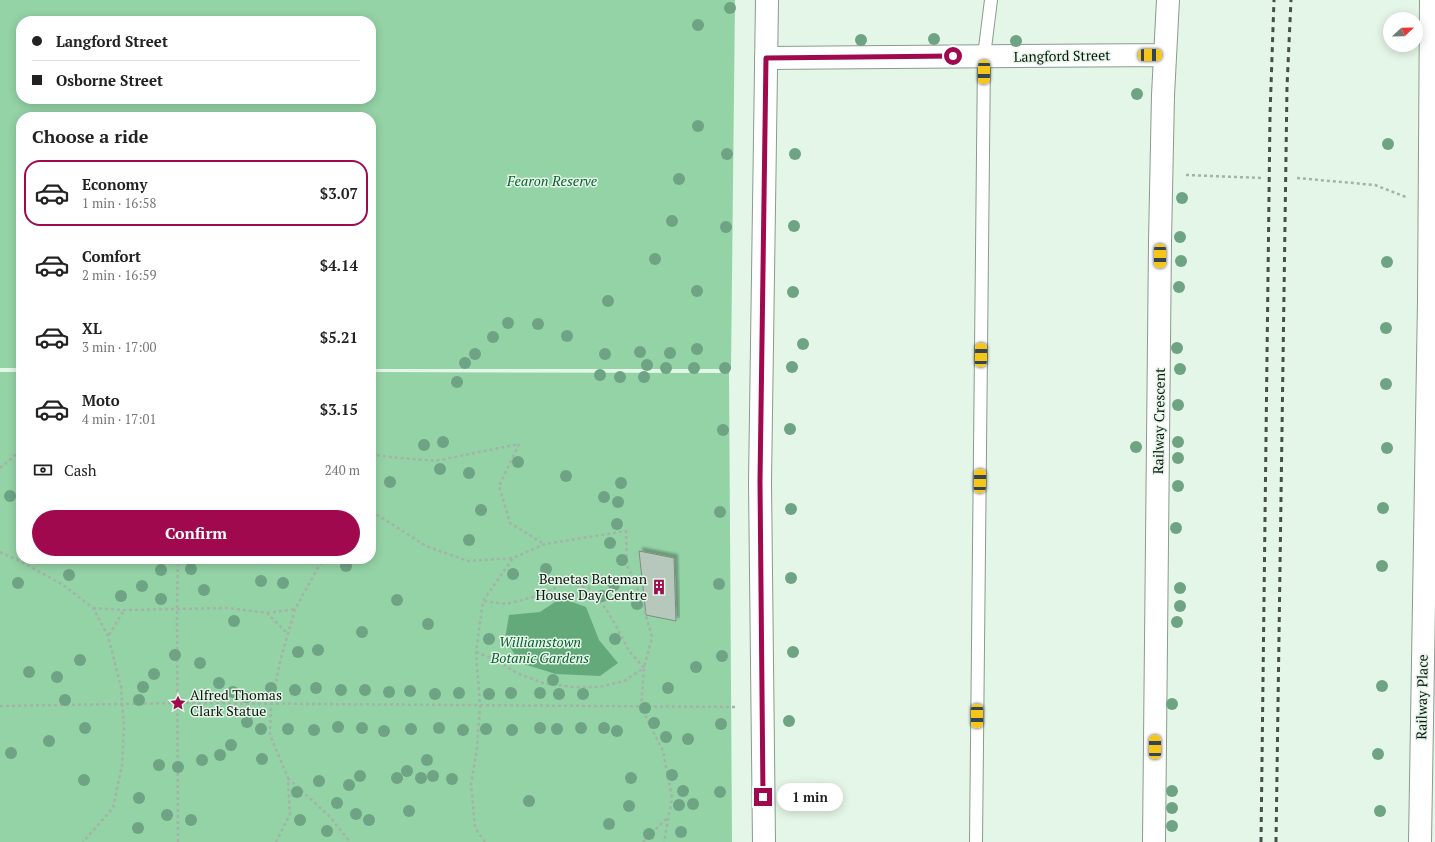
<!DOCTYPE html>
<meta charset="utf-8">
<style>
body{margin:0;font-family:"PT Serif",serif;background:#f2f2f2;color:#222;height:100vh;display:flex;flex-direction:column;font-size:15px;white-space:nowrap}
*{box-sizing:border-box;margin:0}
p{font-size:13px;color:#767676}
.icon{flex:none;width:22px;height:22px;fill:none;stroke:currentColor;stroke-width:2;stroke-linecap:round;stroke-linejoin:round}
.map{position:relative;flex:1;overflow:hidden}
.panel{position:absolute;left:16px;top:112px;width:360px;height:452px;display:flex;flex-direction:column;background:#fff;border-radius:16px;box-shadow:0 2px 10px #0003}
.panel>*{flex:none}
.guide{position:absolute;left:16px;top:16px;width:360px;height:88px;border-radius:16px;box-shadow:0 2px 10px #0003;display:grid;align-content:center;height:88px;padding:0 16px;background:#fff}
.needle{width:26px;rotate:68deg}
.fabs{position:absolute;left:1383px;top:12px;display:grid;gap:8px}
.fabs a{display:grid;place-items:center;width:40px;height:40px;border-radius:50%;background:#fff;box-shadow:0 2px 10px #0003;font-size:20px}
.end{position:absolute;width:18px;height:18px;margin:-9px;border:5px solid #a0094e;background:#fff;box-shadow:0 0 0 2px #fff}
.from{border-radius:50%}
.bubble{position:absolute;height:28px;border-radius:14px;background:#fff;box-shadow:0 2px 10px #0003;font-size:13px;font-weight:700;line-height:28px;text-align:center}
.car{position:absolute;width:12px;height:24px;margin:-12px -6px;border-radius:5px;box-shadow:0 0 3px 1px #0007;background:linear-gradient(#f5c518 24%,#345 0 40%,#f5c518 0 76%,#345 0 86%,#f5c518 0)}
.guide b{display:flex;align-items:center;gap:14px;height:38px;font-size:15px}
.guide b+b{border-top:1px solid #e0e0e0}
.guide i{width:10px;height:10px;background:#222}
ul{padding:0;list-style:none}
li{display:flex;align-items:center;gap:12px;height:66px;margin:0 8px 6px;padding:0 8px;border:2px solid transparent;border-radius:16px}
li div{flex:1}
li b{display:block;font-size:15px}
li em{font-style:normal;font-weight:700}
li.current{border-color:#a0094e}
li>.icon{width:36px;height:36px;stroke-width:1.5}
h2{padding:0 16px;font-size:18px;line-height:48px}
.pay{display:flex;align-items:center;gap:10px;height:44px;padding:0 16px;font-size:15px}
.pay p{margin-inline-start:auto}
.action{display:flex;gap:8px;margin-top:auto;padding:8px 16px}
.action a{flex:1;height:46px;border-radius:24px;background:#a0094e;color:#fff;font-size:16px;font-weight:700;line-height:46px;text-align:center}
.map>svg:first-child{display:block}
.green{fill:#94d3a6;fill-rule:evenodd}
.water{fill:#63a979}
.building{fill:#b6c8bb;stroke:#7e8e82;filter:url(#shadow)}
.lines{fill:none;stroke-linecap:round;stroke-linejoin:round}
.lane-casing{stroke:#8a9b8e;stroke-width:14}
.street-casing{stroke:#8a9b8e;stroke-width:24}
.secondary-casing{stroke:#8a9b8e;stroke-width:24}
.path{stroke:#a4b3a7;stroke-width:2.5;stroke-dasharray:3 3;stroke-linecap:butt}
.lane{stroke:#fff;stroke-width:12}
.street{stroke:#fff;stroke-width:22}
.secondary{stroke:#fff;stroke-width:22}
.rail{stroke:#475049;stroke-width:3;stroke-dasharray:5 5;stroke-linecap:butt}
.tree{fill:#6ea484}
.route{stroke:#a0094e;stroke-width:5}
.labels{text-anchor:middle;stroke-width:3;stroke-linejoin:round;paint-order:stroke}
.street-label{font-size:14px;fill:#101611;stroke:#e4f6e8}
.park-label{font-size:14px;font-style:italic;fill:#0d6033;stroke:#e4f6e8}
.poi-label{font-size:14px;fill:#101611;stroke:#e4f6e8;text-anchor:end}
</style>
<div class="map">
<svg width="1435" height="842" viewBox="0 0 1435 842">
<defs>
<filter id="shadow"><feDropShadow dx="3.5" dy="-3.5" stdDeviation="1" flood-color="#0004"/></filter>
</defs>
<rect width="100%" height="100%" fill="#e4f6e8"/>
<path class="green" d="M0 0H735L731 369H371V117H21V368H0ZM21 21H371V99H21Z
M0 372H21V559H371V372L729 373 732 842H0Z"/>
<path class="water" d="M561 598 586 607 599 640 618 663 600 676 556 674 520 663 505 639 509 615 540 612Z"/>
<path class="building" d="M639 551 674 558 676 621 646 615Z"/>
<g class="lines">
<defs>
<path id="lane" d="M976 842 984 56 991 0"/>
<path id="street" d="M766 58 1165 55
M1154 842 1160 241 1163 95 1168 0
M1420 842 1429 301 1431 0"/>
<path id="secondary" d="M764 842 760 482 767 0"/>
</defs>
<use href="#lane" class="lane-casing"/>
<use href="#street" class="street-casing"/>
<use href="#secondary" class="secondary-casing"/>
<path class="path" d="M1186 175 1262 178
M1297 178 1375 185 1406 197
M519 444 499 486 510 523 544 544
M371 454 390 457 435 461 519 444
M0 468 21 450
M371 504 376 514 426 546 468 561 513 558
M371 518 376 514
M0 552 24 563 63 585 93 608 108 636 121 687 124 729 122 765 113 808 83 842
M93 608 124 610 228 608 267 613 288 634
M267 613 295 609
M109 635 124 610
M476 652 496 660 517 673 543 683 573 687H599L624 681 644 668 629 651 616 626 606 609 588 587 566 583 537 596 506 604 483 601
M0 706 178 703 738 707
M288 778 330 817 350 842
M178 842 177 608 178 559
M276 842 290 814 288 778 270 735 271 704 281 658 295 609 319 566 325 559
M485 842 475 828 471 784 477 748 480 706 476 652 483 601 513 558 545 544 626 531 627 565 639 592 652 637 644 668 641 707 663 751 672 798 664 842
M643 842 668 817"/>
<use href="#lane" class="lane"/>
<use href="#street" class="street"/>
<use href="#secondary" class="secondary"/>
<path class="rail" d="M1261 842 1270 115 1274 0
M1276 842 1287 87 1291 0"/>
</g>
<g class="tree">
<circle cx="730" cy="8" r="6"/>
<circle cx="698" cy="25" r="6"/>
<circle cx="934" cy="39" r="6"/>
<circle cx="861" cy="40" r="6"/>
<circle cx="1016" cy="41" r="6"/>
<circle cx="1137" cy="94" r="6"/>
<circle cx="698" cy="126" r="6"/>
<circle cx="1388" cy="144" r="6"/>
<circle cx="727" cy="154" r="6"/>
<circle cx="795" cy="154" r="6"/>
<circle cx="679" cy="179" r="6"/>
<circle cx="1182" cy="198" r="6"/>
<circle cx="672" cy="221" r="6"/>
<circle cx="794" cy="226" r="6"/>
<circle cx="726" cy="227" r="6"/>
<circle cx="1180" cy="237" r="6"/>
<circle cx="655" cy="259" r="6"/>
<circle cx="1181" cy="261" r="6"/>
<circle cx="1387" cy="262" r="6"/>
<circle cx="1179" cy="287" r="6"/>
<circle cx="697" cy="291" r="6"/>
<circle cx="793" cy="292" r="6"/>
<circle cx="608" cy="301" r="6"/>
<circle cx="508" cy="323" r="6"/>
<circle cx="538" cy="324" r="6"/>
<circle cx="1386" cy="328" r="6"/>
<circle cx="567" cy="336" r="6"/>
<circle cx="493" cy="337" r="6"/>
<circle cx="803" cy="344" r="6"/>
<circle cx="1177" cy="348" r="6"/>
<circle cx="697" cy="349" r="6"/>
<circle cx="640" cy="352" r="6"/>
<circle cx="670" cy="353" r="6"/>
<circle cx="475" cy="354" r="6"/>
<circle cx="605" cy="354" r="6"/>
<circle cx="465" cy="363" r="6"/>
<circle cx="647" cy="365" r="6"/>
<circle cx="792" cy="367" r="6"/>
<circle cx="666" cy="368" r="6"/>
<circle cx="694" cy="368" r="6"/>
<circle cx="725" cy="368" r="6"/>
<circle cx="1180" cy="369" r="6"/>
<circle cx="600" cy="375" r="6"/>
<circle cx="620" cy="377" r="6"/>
<circle cx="644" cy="377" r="6"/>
<circle cx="457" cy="382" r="6"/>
<circle cx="1386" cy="384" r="6"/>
<circle cx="1178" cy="405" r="6"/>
<circle cx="790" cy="429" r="6"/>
<circle cx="723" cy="430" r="6"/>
<circle cx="443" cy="442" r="6"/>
<circle cx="1178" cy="442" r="6"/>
<circle cx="424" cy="445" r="6"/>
<circle cx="1136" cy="447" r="6"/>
<circle cx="1387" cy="448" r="6"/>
<circle cx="1178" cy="458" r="6"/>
<circle cx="518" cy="462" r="6"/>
<circle cx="440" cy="469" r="6"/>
<circle cx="469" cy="473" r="6"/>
<circle cx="566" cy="476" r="6"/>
<circle cx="390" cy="482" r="6"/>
<circle cx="621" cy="483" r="6"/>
<circle cx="1178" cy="486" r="6"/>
<circle cx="10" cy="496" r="6"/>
<circle cx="604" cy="497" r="6"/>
<circle cx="618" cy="502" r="6"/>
<circle cx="1383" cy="508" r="6"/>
<circle cx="791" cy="509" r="6"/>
<circle cx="481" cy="510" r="6"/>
<circle cx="720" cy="512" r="6"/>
<circle cx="617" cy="524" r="6"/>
<circle cx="1176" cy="528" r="6"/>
<circle cx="469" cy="540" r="6"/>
<circle cx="610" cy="543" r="6"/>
<circle cx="622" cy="560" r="6"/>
<circle cx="346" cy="566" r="6"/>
<circle cx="1382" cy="566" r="6"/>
<circle cx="191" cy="569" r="6"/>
<circle cx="546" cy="569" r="6"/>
<circle cx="161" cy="570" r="6"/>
<circle cx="513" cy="574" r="6"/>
<circle cx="69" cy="575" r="6"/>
<circle cx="791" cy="578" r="6"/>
<circle cx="261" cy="581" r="6"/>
<circle cx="18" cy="583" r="6"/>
<circle cx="283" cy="583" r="6"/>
<circle cx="719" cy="584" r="6"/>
<circle cx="614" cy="585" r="6"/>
<circle cx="142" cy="586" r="6"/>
<circle cx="1180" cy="588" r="6"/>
<circle cx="204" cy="590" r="6"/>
<circle cx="121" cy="596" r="6"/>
<circle cx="602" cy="596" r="6"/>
<circle cx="161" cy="599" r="6"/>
<circle cx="397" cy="600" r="6"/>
<circle cx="637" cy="604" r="6"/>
<circle cx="1180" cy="606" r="6"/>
<circle cx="234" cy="621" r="6"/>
<circle cx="1177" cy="622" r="6"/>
<circle cx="428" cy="624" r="6"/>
<circle cx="362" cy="632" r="6"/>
<circle cx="489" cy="639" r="6"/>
<circle cx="615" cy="639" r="6"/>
<circle cx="318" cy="650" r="6"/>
<circle cx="298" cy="652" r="6"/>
<circle cx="793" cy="652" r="6"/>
<circle cx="175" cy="655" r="6"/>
<circle cx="722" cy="656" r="6"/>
<circle cx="80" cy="660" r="6"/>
<circle cx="200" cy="663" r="6"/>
<circle cx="696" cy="667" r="6"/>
<circle cx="29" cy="672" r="6"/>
<circle cx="154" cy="674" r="6"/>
<circle cx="57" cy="677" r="6"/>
<circle cx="553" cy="680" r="6"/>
<circle cx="219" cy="683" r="6"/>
<circle cx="1382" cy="686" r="6"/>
<circle cx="143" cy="687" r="6"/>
<circle cx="271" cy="688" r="6"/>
<circle cx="316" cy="688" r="6"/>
<circle cx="668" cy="688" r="6"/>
<circle cx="295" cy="690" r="6"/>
<circle cx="341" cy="690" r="6"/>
<circle cx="365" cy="690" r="6"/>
<circle cx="410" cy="691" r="6"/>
<circle cx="233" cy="692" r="6"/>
<circle cx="389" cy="692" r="6"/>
<circle cx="459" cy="693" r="6"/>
<circle cx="511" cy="693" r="6"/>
<circle cx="540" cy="693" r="6"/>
<circle cx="435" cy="694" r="6"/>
<circle cx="489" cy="694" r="6"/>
<circle cx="559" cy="694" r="6"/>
<circle cx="583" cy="694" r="6"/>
<circle cx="246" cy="697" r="6"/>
<circle cx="65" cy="700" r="6"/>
<circle cx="139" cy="700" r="6"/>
<circle cx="1172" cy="704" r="6"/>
<circle cx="645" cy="708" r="6"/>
<circle cx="789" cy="721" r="6"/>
<circle cx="247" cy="722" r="6"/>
<circle cx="654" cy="723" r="6"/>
<circle cx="721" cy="724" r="6"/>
<circle cx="338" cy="727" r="6"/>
<circle cx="85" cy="728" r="6"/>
<circle cx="362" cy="728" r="6"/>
<circle cx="439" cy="728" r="6"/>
<circle cx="540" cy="728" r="6"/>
<circle cx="581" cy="728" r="6"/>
<circle cx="604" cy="728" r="6"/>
<circle cx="261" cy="729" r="6"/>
<circle cx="288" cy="729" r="6"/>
<circle cx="411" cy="729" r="6"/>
<circle cx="486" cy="729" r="6"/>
<circle cx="557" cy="729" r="6"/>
<circle cx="314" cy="730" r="6"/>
<circle cx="463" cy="730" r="6"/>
<circle cx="512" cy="730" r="6"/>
<circle cx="384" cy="731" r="6"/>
<circle cx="617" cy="731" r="6"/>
<circle cx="666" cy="737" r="6"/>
<circle cx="688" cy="739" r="6"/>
<circle cx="49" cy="741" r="6"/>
<circle cx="231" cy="745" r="6"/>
<circle cx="11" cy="753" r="6"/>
<circle cx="1378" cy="754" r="6"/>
<circle cx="220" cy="755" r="6"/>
<circle cx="262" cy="759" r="6"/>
<circle cx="202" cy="760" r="6"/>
<circle cx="427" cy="760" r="6"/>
<circle cx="159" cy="765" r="6"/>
<circle cx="178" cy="767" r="6"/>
<circle cx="407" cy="771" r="6"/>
<circle cx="672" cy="775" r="6"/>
<circle cx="360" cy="776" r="6"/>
<circle cx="433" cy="776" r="6"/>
<circle cx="397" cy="778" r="6"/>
<circle cx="421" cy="778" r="6"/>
<circle cx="631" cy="778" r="6"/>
<circle cx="452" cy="779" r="6"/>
<circle cx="84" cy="780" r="6"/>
<circle cx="319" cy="781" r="6"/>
<circle cx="349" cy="785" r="6"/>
<circle cx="683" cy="791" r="6"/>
<circle cx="788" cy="791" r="6"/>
<circle cx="1172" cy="791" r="6"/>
<circle cx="297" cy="792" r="6"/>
<circle cx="720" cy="792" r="6"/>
<circle cx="139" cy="798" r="6"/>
<circle cx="529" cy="801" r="6"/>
<circle cx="337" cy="803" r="6"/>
<circle cx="693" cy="804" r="6"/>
<circle cx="679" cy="805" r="6"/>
<circle cx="629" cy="806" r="6"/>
<circle cx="1172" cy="808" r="6"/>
<circle cx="409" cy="811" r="6"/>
<circle cx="1380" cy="811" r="6"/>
<circle cx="356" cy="814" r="6"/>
<circle cx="167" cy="815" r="6"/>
<circle cx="191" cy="820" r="6"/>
<circle cx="300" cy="820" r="6"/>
<circle cx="369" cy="820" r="6"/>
<circle cx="609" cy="824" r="6"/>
<circle cx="1172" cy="826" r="6"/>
<circle cx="138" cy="828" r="6"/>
<circle cx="327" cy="831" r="6"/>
<circle cx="681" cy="832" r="6"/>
<circle cx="649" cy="834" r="6"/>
</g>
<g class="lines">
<path class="route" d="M763 797 760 482 766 58 953 56"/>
</g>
<defs>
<symbol id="building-bare" viewBox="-9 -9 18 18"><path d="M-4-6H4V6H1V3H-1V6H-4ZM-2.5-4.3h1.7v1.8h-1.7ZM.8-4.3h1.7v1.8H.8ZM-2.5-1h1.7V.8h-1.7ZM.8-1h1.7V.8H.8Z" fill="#a0094e" stroke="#e4f6e8" stroke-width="2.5" paint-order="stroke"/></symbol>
<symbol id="sight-bare" viewBox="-9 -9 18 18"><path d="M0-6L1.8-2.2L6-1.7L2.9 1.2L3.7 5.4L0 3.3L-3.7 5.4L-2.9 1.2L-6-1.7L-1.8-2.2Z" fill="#a0094e" stroke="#e4f6e8" stroke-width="2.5" paint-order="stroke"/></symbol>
</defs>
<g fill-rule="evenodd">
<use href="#building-bare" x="648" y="576" width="22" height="22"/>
<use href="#sight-bare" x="167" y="692" width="22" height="22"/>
</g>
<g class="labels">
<g class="street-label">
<text transform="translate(1062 56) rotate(-1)" y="5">Langford Street</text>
<text transform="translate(1159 421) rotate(-89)" y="5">Railway Crescent</text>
<text transform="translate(1422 697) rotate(-89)" y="5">Railway Place</text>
</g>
<g class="park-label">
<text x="552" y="186">Fearon Reserve</text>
<text x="540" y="647">Williamstown<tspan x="540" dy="16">Botanic Gardens</tspan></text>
</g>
<g class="poi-label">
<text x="647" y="584">Benetas Bateman<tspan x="647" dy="16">House Day Centre</tspan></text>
<text x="190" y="700" text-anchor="start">Alfred Thomas<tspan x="190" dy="16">Clark Statue</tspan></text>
</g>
</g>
</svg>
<div class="fabs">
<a><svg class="needle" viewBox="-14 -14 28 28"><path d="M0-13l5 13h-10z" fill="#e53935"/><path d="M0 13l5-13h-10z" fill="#767676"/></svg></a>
</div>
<i class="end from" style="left:953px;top:56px"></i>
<i class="end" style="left:763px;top:797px"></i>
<div class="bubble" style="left:777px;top:783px;width:66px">1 min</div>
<i class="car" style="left:1150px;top:55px;rotate:89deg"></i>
<i class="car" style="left:984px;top:72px;rotate:181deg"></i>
<i class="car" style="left:1160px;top:256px;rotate:180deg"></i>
<i class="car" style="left:981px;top:355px;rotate:1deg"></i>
<i class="car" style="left:980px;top:481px;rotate:1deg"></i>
<i class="car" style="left:977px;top:716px;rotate:180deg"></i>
<i class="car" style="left:1155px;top:747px;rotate:0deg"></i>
<div class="guide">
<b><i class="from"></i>Langford Street</b>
<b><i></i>Osborne Street</b>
</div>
<section class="panel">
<h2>Choose a ride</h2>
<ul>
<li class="current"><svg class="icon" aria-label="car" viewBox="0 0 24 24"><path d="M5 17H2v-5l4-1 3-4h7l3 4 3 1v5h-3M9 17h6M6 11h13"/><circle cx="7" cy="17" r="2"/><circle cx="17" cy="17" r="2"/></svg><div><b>Economy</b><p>1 min · 16:58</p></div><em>$3.07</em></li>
<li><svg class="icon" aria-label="car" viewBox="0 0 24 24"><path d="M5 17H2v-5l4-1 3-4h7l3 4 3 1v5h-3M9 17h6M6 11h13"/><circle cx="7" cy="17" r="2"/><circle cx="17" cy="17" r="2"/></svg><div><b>Comfort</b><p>2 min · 16:59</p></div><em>$4.14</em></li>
<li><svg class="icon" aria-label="car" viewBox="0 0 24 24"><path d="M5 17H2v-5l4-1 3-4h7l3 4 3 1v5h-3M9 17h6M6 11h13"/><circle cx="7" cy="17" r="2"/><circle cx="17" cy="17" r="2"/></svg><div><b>XL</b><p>3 min · 17:00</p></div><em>$5.21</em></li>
<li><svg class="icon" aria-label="car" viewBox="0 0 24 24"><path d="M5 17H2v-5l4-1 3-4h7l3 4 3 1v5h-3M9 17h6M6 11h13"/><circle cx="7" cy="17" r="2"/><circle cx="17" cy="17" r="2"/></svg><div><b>Moto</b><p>4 min · 17:01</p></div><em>$3.15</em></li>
</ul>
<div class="pay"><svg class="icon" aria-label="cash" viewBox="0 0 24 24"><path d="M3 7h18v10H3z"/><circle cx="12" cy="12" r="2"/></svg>Cash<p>240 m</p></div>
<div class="action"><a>Confirm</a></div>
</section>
</div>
